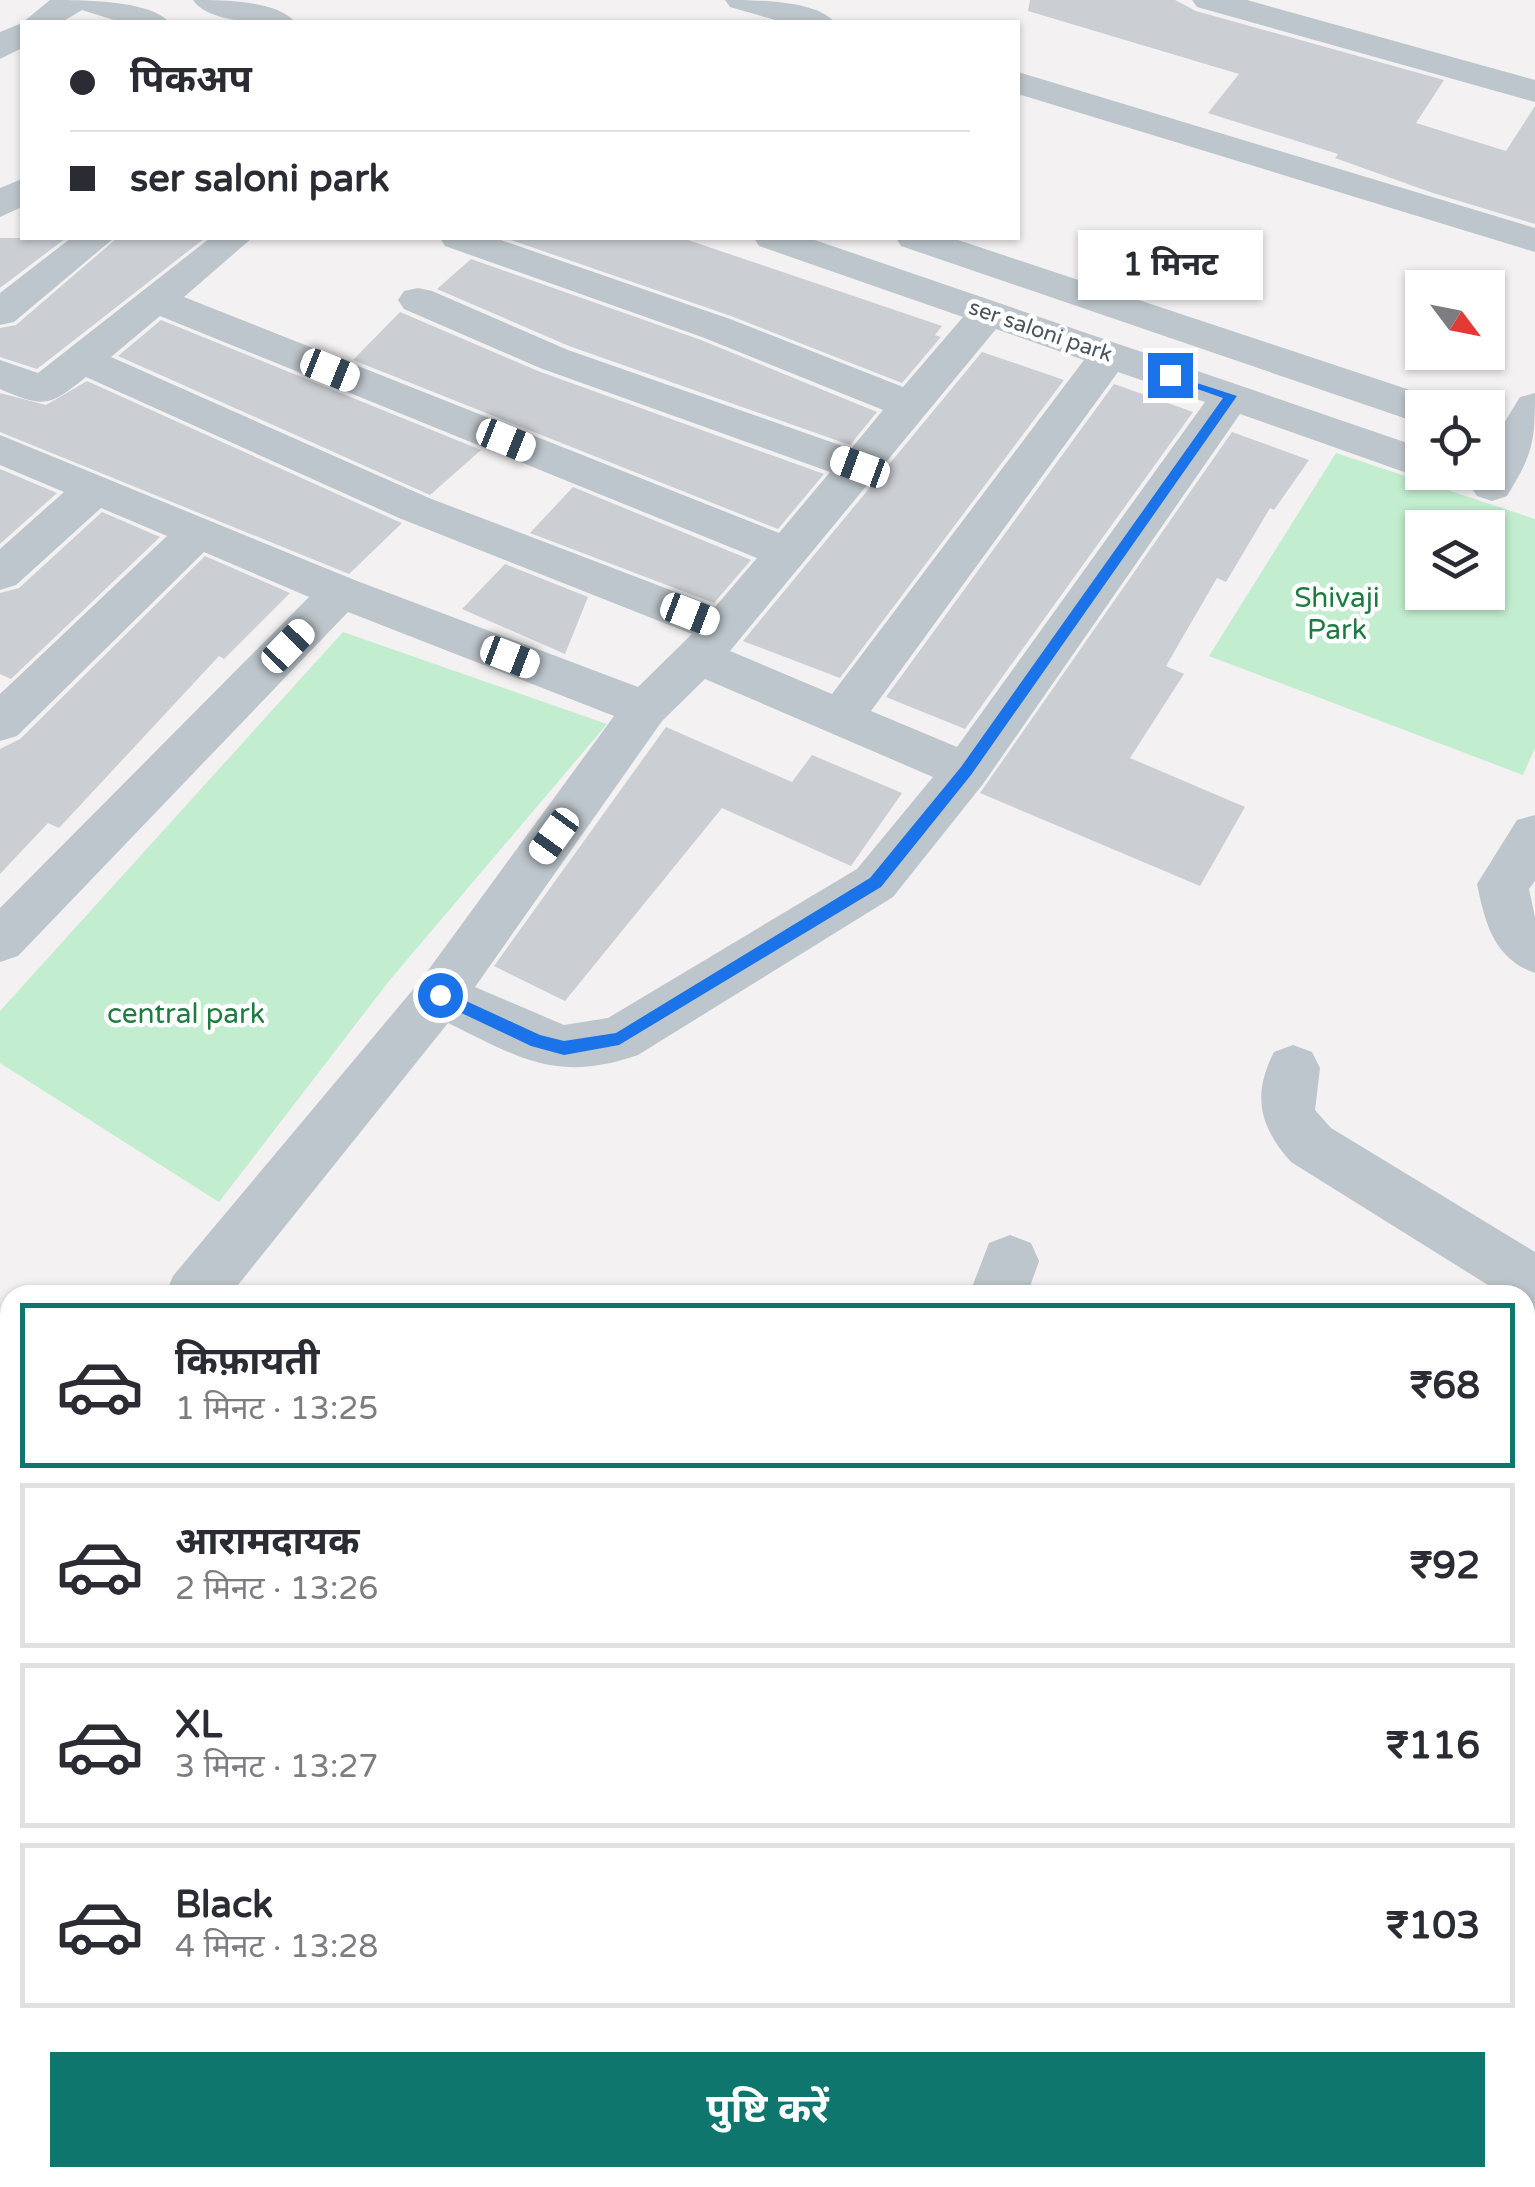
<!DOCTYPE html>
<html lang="hi">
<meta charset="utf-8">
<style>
body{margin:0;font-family:"Varela Round","Noto Sans Devanagari",sans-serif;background:#f2f2f3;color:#2b2b33;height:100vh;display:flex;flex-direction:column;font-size:38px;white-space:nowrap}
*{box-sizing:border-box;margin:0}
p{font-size:32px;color:#7c7c81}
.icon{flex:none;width:55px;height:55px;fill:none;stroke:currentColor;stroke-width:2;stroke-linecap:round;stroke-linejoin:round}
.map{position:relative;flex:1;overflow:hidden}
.details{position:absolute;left:0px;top:1285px;width:1535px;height:902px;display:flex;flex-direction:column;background:#fff;border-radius:30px 30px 0 0;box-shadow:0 2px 8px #0004}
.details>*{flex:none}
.guide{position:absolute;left:20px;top:20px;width:1000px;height:220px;border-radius:0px;box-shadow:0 2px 8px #0004;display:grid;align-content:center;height:220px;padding:0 50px;background:#fff}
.needle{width:65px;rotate:122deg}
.tools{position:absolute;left:1405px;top:270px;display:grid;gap:20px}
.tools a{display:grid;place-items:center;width:100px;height:100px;border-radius:0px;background:#fff;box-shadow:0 2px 8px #0004;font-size:50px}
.end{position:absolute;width:45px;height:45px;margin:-22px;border:12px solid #1a73e8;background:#fff;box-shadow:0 0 0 5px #fff}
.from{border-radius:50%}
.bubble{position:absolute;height:70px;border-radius:0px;background:#fff;box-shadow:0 2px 8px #0004;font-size:32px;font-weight:700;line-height:70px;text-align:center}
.car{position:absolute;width:30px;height:60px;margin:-30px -15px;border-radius:12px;box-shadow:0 0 8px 2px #0007;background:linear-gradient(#fff 24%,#345 0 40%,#fff 0 76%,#345 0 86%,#fff 0)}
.guide b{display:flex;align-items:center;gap:35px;height:95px;font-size:38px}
.guide b+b{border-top:2px solid #e1e1e2}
.guide i{width:25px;height:25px;background:#2b2b33}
ul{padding:18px 0 0;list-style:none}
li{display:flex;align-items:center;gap:30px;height:165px;margin:0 20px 15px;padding:0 30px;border:5px solid #e1e1e2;border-radius:0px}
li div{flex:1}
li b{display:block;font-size:38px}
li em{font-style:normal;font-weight:700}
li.selected{border-color:#0f766e}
li>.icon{width:90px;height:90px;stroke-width:1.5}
.button{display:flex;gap:20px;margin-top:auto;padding:20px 50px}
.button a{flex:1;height:115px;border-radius:0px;background:#0f766e;color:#fff;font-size:40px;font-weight:700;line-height:115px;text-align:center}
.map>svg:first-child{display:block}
.green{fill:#c2edce;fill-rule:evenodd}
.building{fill:#cbced3}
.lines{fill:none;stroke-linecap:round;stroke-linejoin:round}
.minor{fill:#bdc6cc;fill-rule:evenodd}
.route{fill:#1a73e8}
.labels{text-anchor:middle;stroke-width:9;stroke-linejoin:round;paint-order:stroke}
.far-street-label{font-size:22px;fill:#49565d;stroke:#fff}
.park-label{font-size:28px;fill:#1e7b42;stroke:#fff}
</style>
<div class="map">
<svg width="1535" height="2187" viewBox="0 0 1535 2187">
<rect width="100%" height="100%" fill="#f3f1f1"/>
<path class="green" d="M1336 453 1535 519V748L1523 775 1209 656ZM1422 528H1488V592H1422Z
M343 632 607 724 389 981 219 1202 0 1063V1011Z"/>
<path class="building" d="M1030 0H1175L1196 11 1444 80 1416 123 1506 151 1535 106V224L1433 193 1335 158 1338 154 1208 113 1239 74 1028 11Z
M0 238H66L0 288Z
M117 238H205L37 369 0 357V328L16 325Z
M505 238H682L942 326 935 335 941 337 902 383 731 316Z
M471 259 701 340 877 412 850 445 569 346 437 289Z
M400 312 538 371 824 474 778 529 353 360Z
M161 320 481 450 430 495 118 356Z
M982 352 1064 380 840 678 743 641Z
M87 381 397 521 402 523 349 574 0 432V393L46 405Z
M1114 384 1193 412 965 729 886 697Z
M1232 432 1309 460 1274 510 1270 508 1226 582 1217 578 1166 666 1184 674 1130 758 1245 807 1200 886 980 793Z
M0 469 57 493 0 544Z
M573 487 751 560 714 603 530 533Z
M102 512 160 537 11 679 0 674V593L19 588Z
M205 556 290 593 224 659 219 656 59 828 48 823 0 874V749L20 739Z
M505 564 588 597 565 654 462 609Z
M666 727 792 782 812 755 902 793 851 866 722 808 565 1001 494 966Z"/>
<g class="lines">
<path class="minor" d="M50 0C81 0 150 0 169 22H120L82 10 62 22H22V48L0 59V32L22 23Z
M193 0C222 0 277 0 295 22 269 24 209 24 193 0Z
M725 0C752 0 817 0 834 22H782L730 7Z
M1192 0H1247L1535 80V102L1197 7Z
M1018 72 1535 228V252L1018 94Z
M22 179V207L0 217V188Z
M71 238H114L14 322 0 325V293Z
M210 238H252L184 297 779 533 830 472 540 368 404 309 398 300 404 291 418 288 432 291 568 350 851 449 883 410 702 337 445 246 440 238H495L730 319 903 387 963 317 759 246 754 238H809L1422 448V472H1438L1422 477 1407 473 1240 414 983 784 893 897 638 1055C556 1083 522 1059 448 1023L230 1295H165L173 1276 421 980 614 716 348 612 18 956 0 962V908L309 597 204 552 17 736 0 741V694L167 536 101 508 16 585 0 590V549L64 492 0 465V435L357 581 638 687 692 634 399 518 86 377C49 407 44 408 0 389V360L38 373ZM160 316 757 558 715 607 429 498 111 357ZM996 329 1084 360 832 694 730 651ZM1118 372 1205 402 957 747 871 711ZM705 679 933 777 857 869 608 1018 564 1025 475 987 662 721Z
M896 238H952L1437 399 1442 408H1422V422L1407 419 901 246Z
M1535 393C1535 442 1533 454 1507 496L1492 501 1477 496 1470 486 1478 472H1488C1488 445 1506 420 1520 397Z
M1535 815V881L1529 889 1535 917V973C1494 959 1485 923 1477 884L1517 820Z
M1293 1045 1312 1052 1320 1068 1315 1110 1331 1128 1535 1252V1309L1525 1306V1295H1504L1291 1162C1259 1126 1252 1095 1274 1052Z
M1010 1235 1031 1243 1039 1261 1027 1295H969L989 1243Z
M10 1432V1493L0 1497V1436Z
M1535 1596V1665L1525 1669V1601Z
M800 2178H878L874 2187H796Z"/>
</g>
<path class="route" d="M1166 373 1237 396 971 775 881 887 619 1045 564 1055 531 1046 434 1000 432 995 440 989 540 1035 564 1041 616 1033 870 878 961 767 1223 398 1166 378Z"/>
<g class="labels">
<g class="far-street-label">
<text transform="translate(1041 330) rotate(19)" y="8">ser saloni park</text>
</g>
<g class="park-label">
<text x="1337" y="607">Shivaji<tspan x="1337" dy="32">Park</tspan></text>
<text x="186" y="1023">central park</text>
</g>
</g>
</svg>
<div class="tools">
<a><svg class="needle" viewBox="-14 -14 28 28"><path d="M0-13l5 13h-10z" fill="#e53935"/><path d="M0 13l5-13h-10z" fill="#7c7c81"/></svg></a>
<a><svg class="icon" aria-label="locate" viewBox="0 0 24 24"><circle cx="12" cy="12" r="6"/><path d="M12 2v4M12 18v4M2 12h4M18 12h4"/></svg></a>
<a><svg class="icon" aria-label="layers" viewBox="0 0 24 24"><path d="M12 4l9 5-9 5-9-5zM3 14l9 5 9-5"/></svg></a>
</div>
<i class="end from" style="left:440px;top:995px"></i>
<i class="end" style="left:1170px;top:375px"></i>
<div class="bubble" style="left:1078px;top:230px;width:185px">1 मिनट</div>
<i class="car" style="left:330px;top:370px;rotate:112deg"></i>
<i class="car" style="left:506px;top:440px;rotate:112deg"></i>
<i class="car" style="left:860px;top:467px;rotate:290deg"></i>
<i class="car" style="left:690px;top:614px;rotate:111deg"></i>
<i class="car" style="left:288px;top:646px;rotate:44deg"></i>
<i class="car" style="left:510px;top:657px;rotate:111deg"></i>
<i class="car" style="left:554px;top:836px;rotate:216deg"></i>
<div class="guide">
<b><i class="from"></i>पिकअप</b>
<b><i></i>ser saloni park</b>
</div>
<section class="details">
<ul>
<li class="selected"><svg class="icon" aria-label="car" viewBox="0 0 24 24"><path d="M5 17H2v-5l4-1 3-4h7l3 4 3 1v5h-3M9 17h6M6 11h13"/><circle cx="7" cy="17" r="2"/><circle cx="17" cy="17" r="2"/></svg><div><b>किफ़ायती</b><p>1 मिनट · 13:25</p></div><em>₹68</em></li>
<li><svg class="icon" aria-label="car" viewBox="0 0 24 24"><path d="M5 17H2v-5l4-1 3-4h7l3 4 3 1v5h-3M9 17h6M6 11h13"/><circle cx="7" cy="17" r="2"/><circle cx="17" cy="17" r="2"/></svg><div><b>आरामदायक</b><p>2 मिनट · 13:26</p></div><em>₹92</em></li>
<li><svg class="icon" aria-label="car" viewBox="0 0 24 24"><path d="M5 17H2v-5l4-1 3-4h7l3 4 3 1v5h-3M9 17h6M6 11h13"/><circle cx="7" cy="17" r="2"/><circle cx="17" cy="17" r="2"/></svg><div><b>XL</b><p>3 मिनट · 13:27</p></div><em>₹116</em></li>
<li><svg class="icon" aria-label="car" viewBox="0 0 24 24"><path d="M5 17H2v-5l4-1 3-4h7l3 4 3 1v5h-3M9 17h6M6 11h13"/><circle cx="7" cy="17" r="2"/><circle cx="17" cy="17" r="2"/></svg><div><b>Black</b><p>4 मिनट · 13:28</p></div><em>₹103</em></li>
</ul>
<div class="button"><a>पुष्टि करें</a></div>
</section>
</div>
